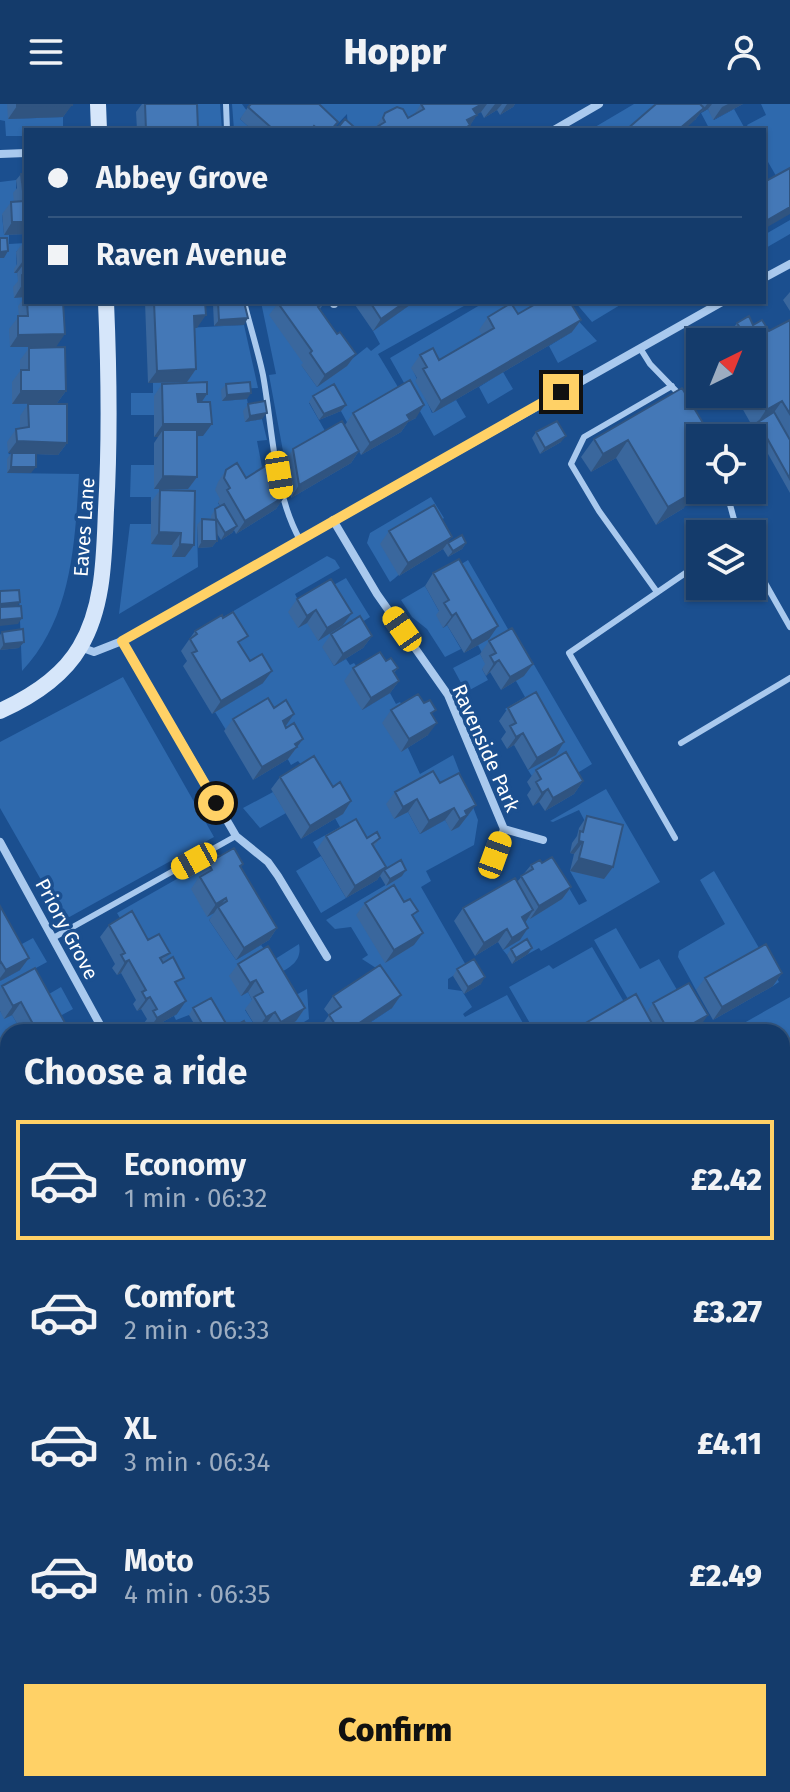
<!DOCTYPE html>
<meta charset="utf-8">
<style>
body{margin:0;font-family:"Fira Sans",sans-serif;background:#214673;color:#f1f3f6;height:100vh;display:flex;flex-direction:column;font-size:30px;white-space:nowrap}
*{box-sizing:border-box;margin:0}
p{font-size:26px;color:#9dadc1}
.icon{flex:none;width:44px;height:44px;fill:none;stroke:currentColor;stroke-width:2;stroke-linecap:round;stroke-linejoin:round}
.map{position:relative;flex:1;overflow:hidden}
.panel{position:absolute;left:0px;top:920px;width:790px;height:768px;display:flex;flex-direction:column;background:#143b6b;border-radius:24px 24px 0 0;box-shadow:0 2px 6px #0004,0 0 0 2px #33557e}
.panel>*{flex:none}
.top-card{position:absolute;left:24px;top:24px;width:742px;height:176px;border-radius:0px;box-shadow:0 2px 6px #0004,0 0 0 2px #33557e;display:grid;align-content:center;height:176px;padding:0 24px;background:#143b6b}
.needle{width:52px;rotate:43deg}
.buttons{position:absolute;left:686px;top:224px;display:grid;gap:16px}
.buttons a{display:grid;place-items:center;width:80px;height:80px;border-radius:0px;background:#143b6b;box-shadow:0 2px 6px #0004,0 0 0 2px #33557e;font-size:40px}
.end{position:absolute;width:36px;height:36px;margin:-18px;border:10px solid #ffd166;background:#111;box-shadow:0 0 0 4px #111}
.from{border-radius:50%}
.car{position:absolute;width:24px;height:48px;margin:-24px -12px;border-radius:10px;box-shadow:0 0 6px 2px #0007;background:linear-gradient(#f5c518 24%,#345 0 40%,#f5c518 0 76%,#345 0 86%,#f5c518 0)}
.top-card b{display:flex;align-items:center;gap:28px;height:76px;font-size:30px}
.top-card b+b{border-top:2px solid #33557e}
.top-card i{width:20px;height:20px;background:#f1f3f6}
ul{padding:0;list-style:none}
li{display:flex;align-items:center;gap:24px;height:120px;margin:0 16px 12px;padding:0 8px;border:4px solid transparent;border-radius:0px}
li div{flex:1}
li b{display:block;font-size:30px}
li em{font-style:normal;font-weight:800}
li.current{border-color:#ffd166}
li>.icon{width:72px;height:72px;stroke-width:1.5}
h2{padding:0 24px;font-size:36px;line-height:96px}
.primary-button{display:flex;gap:16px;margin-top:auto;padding:16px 24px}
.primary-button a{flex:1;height:92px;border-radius:0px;background:#ffd166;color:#111;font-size:32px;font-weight:800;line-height:92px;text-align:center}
header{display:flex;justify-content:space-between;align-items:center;height:104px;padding:0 24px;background:#143b6b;font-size:36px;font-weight:800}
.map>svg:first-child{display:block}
.green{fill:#2e69ad;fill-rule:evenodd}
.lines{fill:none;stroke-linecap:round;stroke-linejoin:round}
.service{stroke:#a9c9ee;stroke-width:6}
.minor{stroke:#a9c9ee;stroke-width:8}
.tertiary{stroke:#a9c9ee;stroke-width:14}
.secondary{stroke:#d6e6fa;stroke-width:16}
.wall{fill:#3a679d}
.shaded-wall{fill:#305480}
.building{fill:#4478b7;stroke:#305480;stroke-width:2}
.route{stroke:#ffd166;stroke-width:10}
.labels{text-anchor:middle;stroke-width:7;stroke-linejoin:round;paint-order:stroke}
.street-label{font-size:20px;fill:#fff;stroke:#1b4f8f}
</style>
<header><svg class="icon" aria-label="menu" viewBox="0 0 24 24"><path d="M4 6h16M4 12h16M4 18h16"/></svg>Hoppr<svg class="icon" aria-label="person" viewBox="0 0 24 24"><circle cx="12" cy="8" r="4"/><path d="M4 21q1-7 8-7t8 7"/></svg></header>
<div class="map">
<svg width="790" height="1688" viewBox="0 0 790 1688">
<rect width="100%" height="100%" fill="#1b4f8f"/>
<path class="green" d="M0 0H8L9 15 63 13V26H26V32H6L5 17 0 16Z
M174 0H220L222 26H189Z
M232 0H242L247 7 240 15 252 26H234Z
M300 0H434L400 26H348L347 10 332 26Z
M634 0H662L632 26H590Z
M761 0H790V71L779 77 764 51V26H750L747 21 766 11Z
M708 5 714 16 734 5 744 23 738 26H710L701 9Z
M16 76V110L2 111 4 130 9 131V140L26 139 16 148 17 169 26 198H54L19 224 10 243H56V256L20 278 13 300 57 299 58 312 20 335 8 349 11 351 7 369 79 370C75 439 72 514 22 567L19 491H0V154H3L0 141V78Z
M790 116V130L764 145V131Z
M261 198H278L304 260 302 262 317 283 367 243 371 247 380 240 373 227 414 198H471L378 250 401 288 348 320 330 287 309 299 328 332 285 358 269 271 276 270Z
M485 198H552L430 268 412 264 432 309 456 296 466 313 434 332 390 254Z
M561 198 597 237 558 259 549 242 572 228Z
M575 198H625L592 218Z
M244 221 258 284 222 286V297L247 295 249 306 245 318 262 315 267 336 257 337 267 389 221 396 218 399 235 427 197 422 198 463 119 510 130 420H151V440L172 441V452H185L187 400 151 398V393H130L131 361H154L188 332H203L154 311H131V289H153V278L185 224Z
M503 268 513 285 488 300 479 283Z
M431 393 444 414C419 429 414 462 390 478L367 439 370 429Z
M327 452 335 456 340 464 295 490 318 536 343 521 323 487 346 474 370 513 323 543 334 562 346 555 350 561 354 559 360 567 362 606 390 589 396 600 400 598 405 605 408 644 420 670 453 651 478 716 474 741 426 767 431 777 421 783 467 863 448 875V885L462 887 472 903 463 910 465 913 507 891 528 928H356L392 904 376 879 387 871 362 855 368 851 351 823 335 825 326 816 401 772 396 763 376 774 347 727 317 745 313 738 340 723 335 714 342 709 298 657 291 661 286 652 294 647 226 626 215 608 263 579 203 525ZM450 682 452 727 445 716 420 730 408 708Z
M468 456 515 537 519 535 592 660 566 676 533 674 528 666 555 650 505 605 525 593 516 577 482 549 478 541 488 535 450 467Z
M425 482 440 509 443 524 447 521 461 545 445 553 427 525 412 513 401 496Z
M480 550 487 562 482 565 488 576 466 588 453 564Z
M123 573 214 733 64 816 0 704V638Z
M606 685 660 778 541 847 539 844 528 850 522 842 507 851 503 846 519 836V795L530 814 561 795 569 784 579 801 587 797 570 767 590 727 579 706 553 718 550 717Z
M273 688 286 709 260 724 243 704Z
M219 751 223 753 203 779 208 812 217 807 209 816 236 856 261 841 264 845 241 892 248 888 254 900 245 906 257 925 266 920 271 928H230L189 911 176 916 174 912 177 910 117 809Z
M321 752 346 794 321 809 296 767Z
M714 767 779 878 773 882 756 853 696 886 678 853 679 847 725 820 700 776Z
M616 824 640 865 659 855 680 891 644 912 653 928H647L594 836Z
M33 834 47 858 14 876 0 891V877L20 866 9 847Z
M299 840C303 860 286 865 271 874L264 862Z
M592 843 627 903 582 928H535L509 883 549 861 553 865Z
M61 883 73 905 49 918 37 897Z
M307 885 309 915 287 928H276L285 897Z
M790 893V952L782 928H739L737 923Z
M0 907 5 914 12 911 22 928H8V961L0 945Z
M790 1243V1296L782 1300V1250L784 1253 787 1251 784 1246Z
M0 1420 8 1433V1505L0 1510Z
M8 1561V1627L0 1613V1565Z
M782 1563 790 1576V1688H749L745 1680H782Z
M601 1680H640L626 1688H587Z"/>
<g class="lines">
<path class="service" d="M226 0 227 26
M244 198C250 222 258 247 263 271 273 326 273 387 300 436
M640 244 650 260 682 293
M726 386 738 430
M752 456 790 523
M657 488 599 407 571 360 584 333 672 282
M681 639 790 574
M675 734 569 549 700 459
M53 834 236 732
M0 964 8 979
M0 1017 8 1013
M0 1406 8 1420"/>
<path class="minor" d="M554 26 599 0
M0 50 26 49
M764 174 790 160
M334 200V198
M333 416 377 490 448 591 504 725 495 751
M122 537 236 732 268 758 278 772 327 853
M80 543 94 548 122 537 722 198
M504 725 543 736
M0 738 104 928
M782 1098 790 1112
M0 1153 8 1148
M782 1161 790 1154
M0 1539 8 1534
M0 1663 8 1676
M11 1680 16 1688"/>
<path class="tertiary" d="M782 1469 790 1465
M394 1688 408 1680"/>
<path class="secondary" d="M98 0 99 26
M0 607C31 593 62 574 80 543 104 503 104 452 106 406 110 337 109 267 106 198
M0 1187 8 1201
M296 1680 300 1688"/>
</g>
<path class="wall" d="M7 0H72L63 13 8 15Z
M142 0H184L198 26H137L136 8Z
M421 0H515L513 3 500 11 497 6 484 14 481 8 477 10 467 26H372L375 24 385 9 408 14 413 12Z
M656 0H743L713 16 708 5 701 8 695 16Z
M248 3 338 18 333 26H252L240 15Z
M26 69V130L4 131 2 110 11 98H14L13 89 17 84 16 76 21 70Z
M26 135V198H27L56 243H10L9 225 19 212 18 202 25 193 14 194 13 183 18 177 17 169H14V165L17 160 16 148Z
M790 188V207L783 196Z
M145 198H205L197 224H194L196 265 187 278 148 279Z
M214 198H244V221L214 222 213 200Z
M325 198 320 205 337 230 356 250 347 262 317 283 301 261 303 259 269 211 278 199Z
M353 198H414L373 227Z
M518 210 572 228 433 309 415 277 417 274 411 264 420 251 439 256 482 231 479 226 488 213Z
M790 216V389L737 295 730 300 724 290H752V238H725L724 237 737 219 753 221 769 227Z
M29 244 66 287 57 299 12 300V278L20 267V256Z
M162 280 207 290 201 298 203 332H197V373L188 385H154V339L158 333H154V292Z
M226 280 247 295 222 297 221 286Z
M682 284 684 404 656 421 616 354 591 368 581 353 594 335Z
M313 292 346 301 341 307 319 316 309 298Z
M28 300 67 339 58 351 36 350 31 369H7V355L11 349H8L7 338 16 325 20 324V312Z
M248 300 262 315 245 318 243 307Z
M353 309 416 314 408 318 401 328 361 351 359 347 351 359 291 394 285 358 293 345 345 321Z
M536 328 561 338 540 350 532 334Z
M226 366 285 392 276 405 236 430 234 426 232 429 221 436 216 428 217 437 212 443 198 444 197 421 202 415 211 416V412L215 405 220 402 218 398 220 395 215 386 218 378Z
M160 386 194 441 185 453H172V441L151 440V398Z
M389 427 448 439H466L462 445 448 453 443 445 399 472 380 440Z
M433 469 489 535 464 549 447 521 443 524 436 511 439 507 425 482Z
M297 495 343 521 318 537 307 519 298 524 288 508Z
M195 527 241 542 263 579 212 610 183 562 187 557 181 547Z
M2 528 19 544 0 546V531Z
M331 530 372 532 363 544 334 562 322 543Z
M489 537 524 572 501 586 490 568 486 572 482 565 485 560 480 550Z
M386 557 398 564 394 569 399 577 390 589 362 606 344 577 353 564Z
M424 599 432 611 428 631 401 648 382 619 391 606Z
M508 604 556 651 528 666 514 641 507 645 501 635 506 628 499 617Z
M233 615 285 622 303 635 288 655 253 676 224 627Z
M536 666 583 677 574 690 545 707 539 698 533 702 527 691 531 685 527 678Z
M280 673 333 683 351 697 343 710 301 735 271 685Z
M440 679 467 713 465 715 459 723 451 727 445 716 420 730 408 708 394 715 386 700 395 688Z
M587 712 613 763 604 775 570 767 574 750 570 749 572 739 577 732 579 724Z
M326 732 380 734 374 743 386 763 377 776 346 794 317 745Z
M208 759 243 760 241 763 277 824 269 836 236 856 209 816 214 809 207 813 191 785Z
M542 759 571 783 562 795 530 815 529 813 525 818 520 836 503 846 498 838 475 852 454 817 463 804 517 778 531 761Z
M384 766 402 772 386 782 380 772Z
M365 799 413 813 414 841 385 859 356 811Z
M0 802 20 866 0 877Z
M109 821 148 836 170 849 163 859 177 883V910L148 926 144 919 147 915 141 905 137 907 133 900 136 896 121 869 117 871 112 864 115 860 100 833Z
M511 845 528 850 512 860 507 851Z
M238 860 305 904 296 917 277 928H271L266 920 257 925 245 905 252 896 248 888 241 892 229 872Z
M457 865 481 880 464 890 453 872Z
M782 869 773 882 713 916 696 886 705 874Z
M2 882 70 928H22L12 911 4 915 0 907V885Z
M401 891 392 904 355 928H323L320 924 329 911 324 905 333 892Z
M653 899 699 924 692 928H653L652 926 650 928 646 909Z
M193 904 230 926 232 924 250 928H199L189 911Z
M790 1000V1025L782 1012Z
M0 1020 3 1025 8 1022V1113L0 1118Z
M790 1196V1243L784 1246 782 1249V1201Z
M0 1234 8 1247V1364L4 1367 0 1360 6 1350 4 1346 0 1349Z
M160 1680H228V1688H160Z
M434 1680H536L522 1688H518L514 1681 502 1688H420Z"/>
<path class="shaded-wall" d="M482 0H487L481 8 465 17 473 5Z
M495 0H502L497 6 484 14Z
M507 0H515L513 3 500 11Z
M707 0H712L708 5 701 9Z
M728 0H743L713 16 722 3Z
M72 1 63 13 8 15 17 2Z
M704 4 695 16 684 26H678Z
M477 11 467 26H461L467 16Z
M790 103V110L764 125V118Z
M12 118H26V130L4 131Z
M8 147 4 154H0V148Z
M23 157H26L17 169H14Z
M22 181H26V191L25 193 14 194Z
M405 198H414L373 227 381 215Z
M206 211 197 224H185L194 212Z
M248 214 244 221 214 222 219 216Z
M581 216 572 228 433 309 441 297Z
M65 230 56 243H10L18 231Z
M356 250 347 262 317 283 325 271Z
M196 265 187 278 148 279 157 267Z
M21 287H66L57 299 12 300Z
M251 289 247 295 222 297 227 291Z
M197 290H207L199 302Z
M737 290H741L737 295 730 300Z
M782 297 770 314 758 318 766 306Z
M346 301 341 307 319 316 324 310Z
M424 301 416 314 408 318 401 328 361 351 370 339 407 311Z
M267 309 262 315 245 318 250 312Z
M163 320H212L203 332 163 333V326L158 333H154Z
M566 332 561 338 540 350 545 344Z
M628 336 616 354 591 368 603 350Z
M17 337 67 339 58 351 8 349Z
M359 347 351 359 291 394 299 381Z
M11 363H36L31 369H7Z
M163 372 197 373 188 385H154Z
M697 386 684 404 656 421 668 403Z
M285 392 276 405 236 430 245 417Z
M237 422 232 429 221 436 225 429Z
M159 428 181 429 172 441 151 440Z
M452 433 443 445 399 472 408 459Z
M202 437H217L212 443 198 444Z
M466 439 462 445 448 453 453 447Z
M180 440 194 441 185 453H172Z
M20 498 16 504 0 506V500Z
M316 506 307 519 298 524 307 512Z
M352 509 343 521 318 537 327 524Z
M456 509 447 521 443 524 452 512Z
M22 514 18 520 0 522V516Z
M498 522 489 535 464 549 472 537Z
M372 532 363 544 334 562 343 550Z
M24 538 19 544 0 546 4 540Z
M499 556 490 568 486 572 494 559Z
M533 560 524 572 501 586 510 573Z
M272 567 263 579 212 610 221 597Z
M399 577 390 589 362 606 371 594Z
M294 610 285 623 283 617Z
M437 619 428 631 401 648 409 635Z
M523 629 514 641 507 645 516 633Z
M303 635 288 655 253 676 262 663Z
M564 638 556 651 528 666 537 654Z
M583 677 574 690 545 707 553 694Z
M548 685 539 698 533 702 542 689Z
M417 695 408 708 394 715 403 703Z
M351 697 343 710 301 735 310 722Z
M476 701 459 723 451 727 465 707Z
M454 704 445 716 420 730 429 717Z
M579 737 583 738 574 750 570 749Z
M579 754 613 763 604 775 570 767Z
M386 763 377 776 346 794 355 782Z
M406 766 402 772 386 782 390 775Z
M571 783 562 795 530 815 539 802Z
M226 794 218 805V803L214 809 207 813 216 800Z
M533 806 525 819 522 813Z
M277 824 269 836 236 856 244 844Z
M528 824 520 836 503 846 512 834Z
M507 825 498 838 475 852 484 839Z
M423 829 414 841 385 859 394 846Z
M532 844 528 850 512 860 516 854Z
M29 854 20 866 0 877V874L6 866Z
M129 856 121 869 117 871 125 858Z
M782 869 773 882 713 916 722 903Z
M485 873 481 880 464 890 468 883Z
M256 876 248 888 241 892 250 879Z
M401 891 392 904 355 928H346Z
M150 893 141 905 137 907 146 895Z
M186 897 177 910 148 926 157 914Z
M21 898 12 911 4 915 13 902Z
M305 904 296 917 277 928H274L281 918Z
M275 908 266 920 257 925 266 913Z
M708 911 699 924 692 928H678Z
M790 981V989L782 993V987Z
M8 1106V1113L0 1118V1115L5 1107Z
M8 1337V1341L4 1346 0 1349V1345L4 1339Z
M790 1406V1422L782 1428V1410Z
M503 1680H515L502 1688H492Z
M526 1680H536L521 1688Z"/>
<path class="building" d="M17 0H72V1L17 2Z
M145 0H197L198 26H146Z
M251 0H319L338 18 331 26H319L314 22 311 26H274L248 3Z
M421 0H482L473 5 477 11 467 16 470 21 462 26H453L452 25 449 26H437L436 25 434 26H372L385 18 383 14 385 9 397 3 403 5 408 14 424 5Z
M656 0H700L704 4 678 26H626Z
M345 15 353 22 349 26H336Z
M790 64V103L764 118V78Z
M26 69V77H22V79L21 70Z
M22 77H26V118H12L11 98 24 97Z
M0 134H7L8 147 0 148Z
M26 170V181H22V171Z
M27 198H63L65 230 18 231V212H28Z
M154 198H205L206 211 194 212 196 265 157 267Z
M218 198H244L248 214 219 216Z
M279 198H324L318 203 337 230 340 228 356 250 325 271 310 249 312 247 278 199Z
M370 198H405L381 215Z
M539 198H570L581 216 441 297 423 265 427 263 420 251 433 244 439 256 494 224 488 213 511 199 518 210Z
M749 212 753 221 762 216 769 227 790 216V310L782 297 766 306 752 282V238H733L730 234 742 227 737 219Z
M65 243 66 287H21V266H29V244Z
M410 276 424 301 407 311 410 316 370 339 353 309Z
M207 278V290H197L198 298H210L212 320H163L162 280Z
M250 278 251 289 227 291 226 280Z
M334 280 346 301 324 310 313 292Z
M682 284 712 334H700V380L697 386 668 403 628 336 603 350 594 335Z
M265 297 267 309 250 312 248 300Z
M28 300H67V339L17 337 16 325 29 323Z
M774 308 790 336V375L758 318Z
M342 317 359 347 299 381 293 345Z
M557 317 566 332 545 344 536 328Z
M163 326H197V373L163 372Z
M12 349H36V363H11Z
M237 359 246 374 267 361 285 392 245 417 227 386 230 384 224 374 226 366Z
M160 386 195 387 194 441 180 440 181 429 159 428Z
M224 400 237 422 225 429 216 414 215 405Z
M434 401 452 433 408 459 389 427Z
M202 415 216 416 217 437H202Z
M462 431 466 439 453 447 448 439Z
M459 455 498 522 472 537 456 509 452 512 444 499 449 496 433 469Z
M331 475 352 509 327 524 316 506 307 512 297 495Z
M19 486 20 498 0 500V487Z
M21 502 22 514 0 516V503Z
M233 508 248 532 238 538 250 557 262 550 272 567 221 597 192 549 197 547 190 535 197 530 195 527 222 511 223 514Z
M360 512 372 532 343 550 331 530Z
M512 524 533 560 510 573 499 556 494 559 490 552 496 549 489 537Z
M23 525 24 538 4 540 2 528Z
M380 548 386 557 391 554 398 564 393 567 399 577 371 594 353 564Z
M536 588 564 638 537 654 523 629 516 633 510 622 516 619 508 604Z
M418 590 424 599 430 596 436 606 431 609 437 619 409 635 391 606Z
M268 594 274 604 286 596 294 610 283 617 286 624 294 619 303 635 295 640 297 643 262 663 233 615Z
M566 648 583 677 553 694 548 685 542 689 536 678 541 675 536 666Z
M314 652 333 683 340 678 351 697 310 722 280 673Z
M433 667 440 679 459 669 476 701 465 707 467 711 460 715 454 704 429 717 417 695 403 703 395 688Z
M587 712 623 721 613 763 579 754 583 738 579 737 580 727 583 728Z
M356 715 367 734 377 728 380 734 372 740 386 763 355 782 326 732Z
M234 744 243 760 240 762 277 824 244 844 218 803 227 797 226 794 216 800 200 773 212 766 208 759Z
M552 753 571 783 539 802 521 772 533 765 531 761 540 756 542 759Z
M401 756 406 766 390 775 384 766Z
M515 774 533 806 522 813 528 824 512 834 507 825 484 839 463 804Z
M394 781 404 798 410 795 418 807 412 811 423 829 394 846 365 799Z
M0 802 29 854 6 866 1 858 0 859Z
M132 807 148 836 159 830 170 849 160 854 163 859 173 853 184 874 175 878 186 897 157 914 153 907 157 905 150 893 146 895 142 888 146 886 129 856 125 858 121 851 125 849 109 821Z
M527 835 532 844 516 854 511 845Z
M766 840 782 869 722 903 705 874Z
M268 842 305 904 281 918 275 908 266 913 254 893 263 888 256 876 250 879 238 860Z
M474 855 485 873 468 883 457 865Z
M380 861 401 891 346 928H340L329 911 341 903 333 892Z
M35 864 70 928H33L30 922 33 920 21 898 13 902 2 882Z
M689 879 708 911 678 928H669L653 899Z
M636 890 654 923 645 928H570Z
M211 894 231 928H207L193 904Z
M244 917 250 928H234L232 924Z
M790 935V981L783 985 782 983V939Z
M0 1020 3 1025 8 1022V1106L5 1107 0 1098Z
M790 1196V1228L782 1215V1201Z
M782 1224 790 1236 782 1240Z
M0 1234 8 1247V1325L3 1316 0 1318Z
M782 1305 788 1317 782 1320Z
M8 1325V1337L4 1339 0 1330Z
M790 1368V1406L782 1410V1372Z
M176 1680H228V1688H176Z
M434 1680H455L460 1688H420Z
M455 1680H481L485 1688H460Z
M490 1680H503L493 1686Z
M667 1680H755L758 1686 755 1688H746L743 1683 735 1688H653Z"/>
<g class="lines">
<path class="route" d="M216 699 122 537 561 288"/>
</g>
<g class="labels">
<g class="street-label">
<text transform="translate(84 423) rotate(-86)" y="7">Eaves Lane</text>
<text transform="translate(486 644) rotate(66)" y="7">Ravenside Park</text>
<text transform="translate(67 825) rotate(62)" y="7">Priory Grove</text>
</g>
</g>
</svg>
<div class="buttons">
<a><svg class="needle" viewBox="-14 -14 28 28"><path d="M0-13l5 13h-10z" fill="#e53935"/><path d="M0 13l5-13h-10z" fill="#9dadc1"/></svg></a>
<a><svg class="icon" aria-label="locate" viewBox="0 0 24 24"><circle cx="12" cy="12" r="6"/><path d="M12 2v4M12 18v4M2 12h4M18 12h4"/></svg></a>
<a><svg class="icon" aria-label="layers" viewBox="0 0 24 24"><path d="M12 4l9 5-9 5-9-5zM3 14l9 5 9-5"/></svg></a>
</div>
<i class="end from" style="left:216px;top:699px"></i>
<i class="end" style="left:561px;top:288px"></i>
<i class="car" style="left:279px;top:371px;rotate:171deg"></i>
<i class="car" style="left:402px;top:525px;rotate:325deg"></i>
<i class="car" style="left:495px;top:751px;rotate:20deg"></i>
<i class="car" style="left:194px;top:757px;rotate:241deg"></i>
<div class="top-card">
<b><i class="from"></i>Abbey Grove</b>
<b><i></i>Raven Avenue</b>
</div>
<section class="panel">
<h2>Choose a ride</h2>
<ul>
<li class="current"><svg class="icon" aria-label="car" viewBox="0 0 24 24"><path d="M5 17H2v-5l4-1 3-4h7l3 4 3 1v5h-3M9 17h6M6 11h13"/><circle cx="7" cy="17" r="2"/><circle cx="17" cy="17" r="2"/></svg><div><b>Economy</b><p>1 min · 06:32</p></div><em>£2.42</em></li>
<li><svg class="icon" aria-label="car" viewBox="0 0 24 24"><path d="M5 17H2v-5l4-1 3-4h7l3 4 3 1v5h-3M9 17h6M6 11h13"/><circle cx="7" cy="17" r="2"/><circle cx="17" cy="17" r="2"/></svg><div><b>Comfort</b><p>2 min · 06:33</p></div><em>£3.27</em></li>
<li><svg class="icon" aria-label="car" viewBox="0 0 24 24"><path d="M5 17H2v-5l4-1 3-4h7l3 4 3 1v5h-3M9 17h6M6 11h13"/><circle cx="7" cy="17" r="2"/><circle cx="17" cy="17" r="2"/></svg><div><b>XL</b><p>3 min · 06:34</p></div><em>£4.11</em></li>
<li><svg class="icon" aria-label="car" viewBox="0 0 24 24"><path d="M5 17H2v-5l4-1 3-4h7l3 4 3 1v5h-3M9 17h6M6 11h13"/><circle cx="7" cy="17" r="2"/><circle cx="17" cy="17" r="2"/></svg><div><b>Moto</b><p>4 min · 06:35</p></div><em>£2.49</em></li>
</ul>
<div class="primary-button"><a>Confirm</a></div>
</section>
</div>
